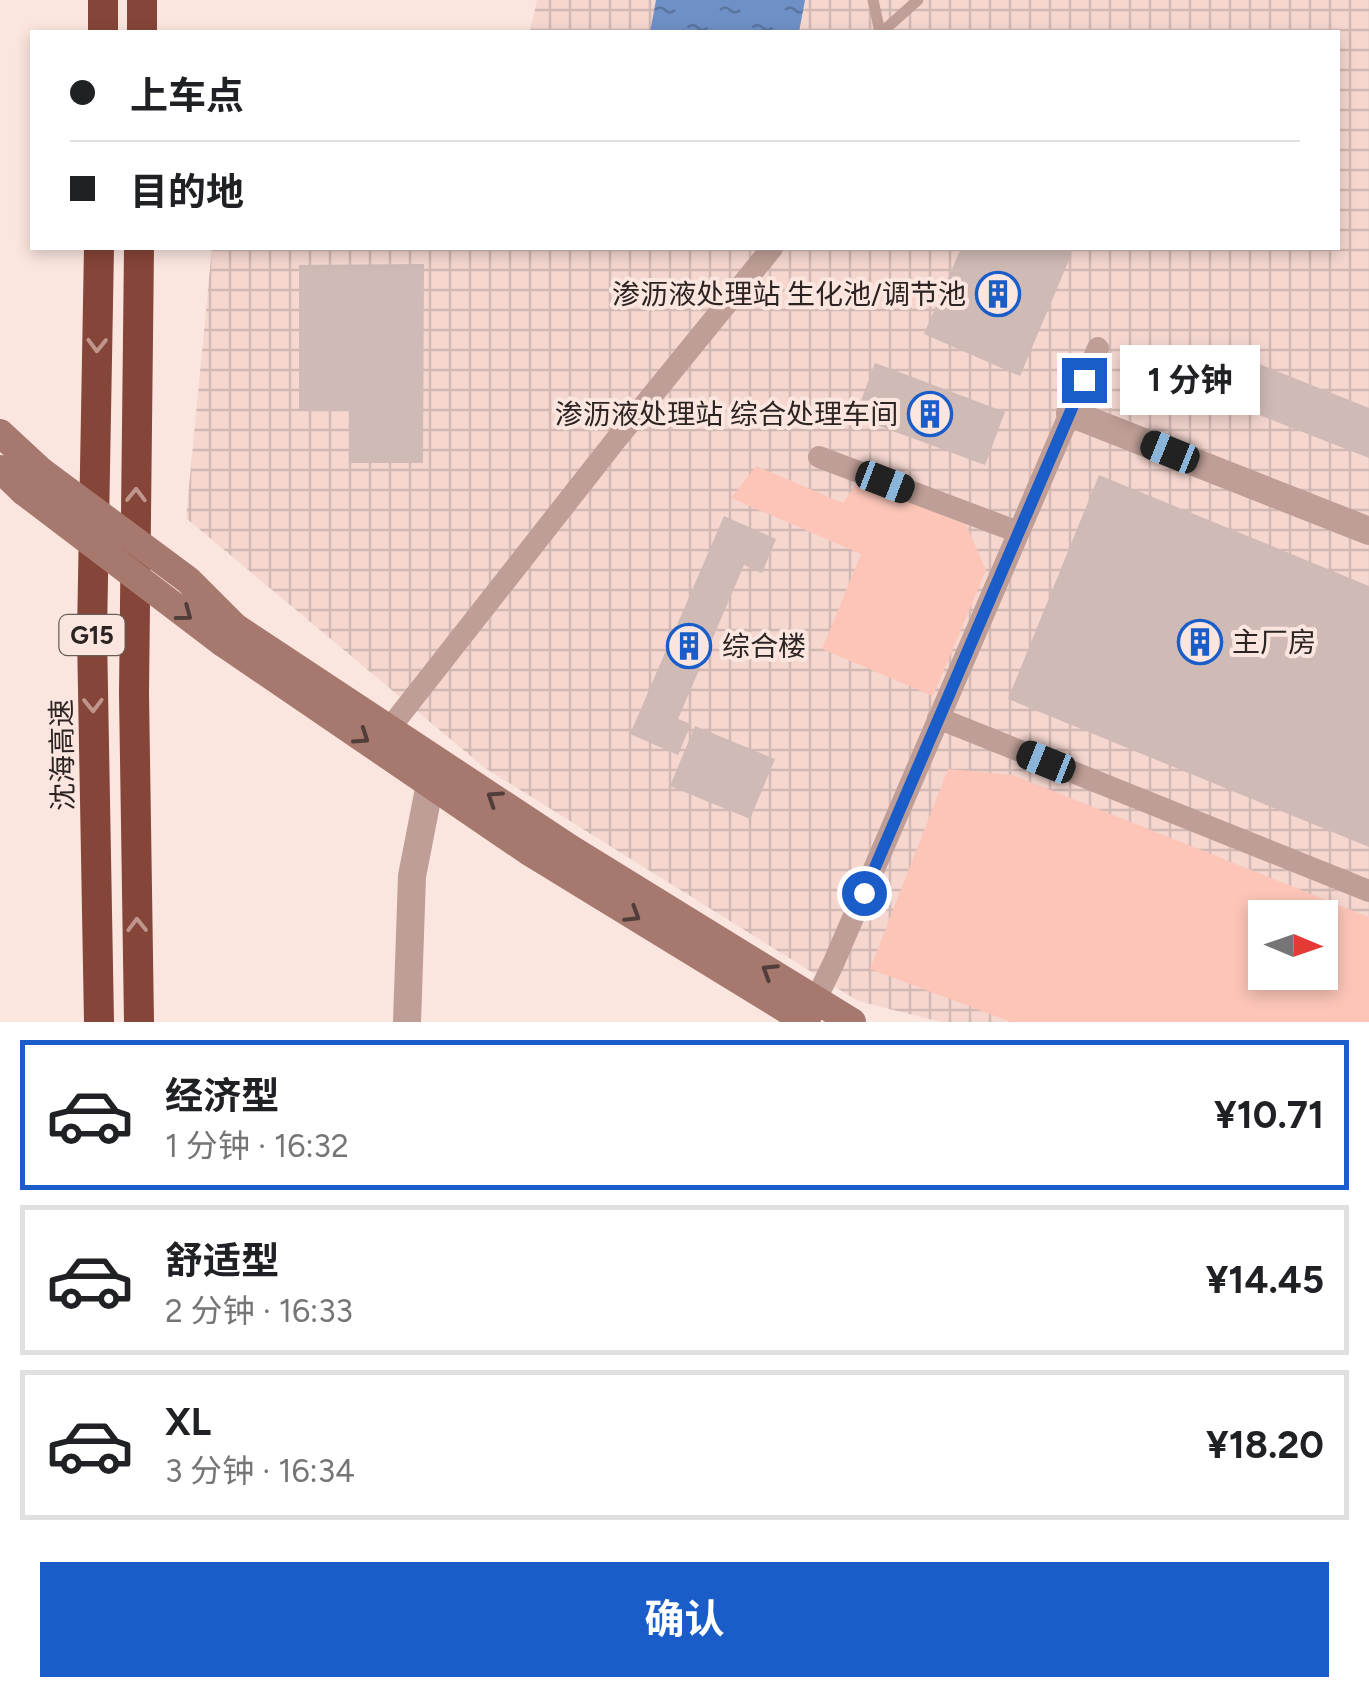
<!DOCTYPE html>
<html lang="zh">
<meta charset="utf-8">
<style>
body{margin:0;font-family:Figtree,"Noto Sans SC",sans-serif;background:#f6f6f6;color:#202124;height:100vh;display:flex;flex-direction:column;font-size:38px;white-space:nowrap}
*{box-sizing:border-box;margin:0}
p{font-size:32px;color:#757577}
.icon{flex:none;width:55px;height:55px;fill:none;stroke:currentColor;stroke-width:2;stroke-linecap:round;stroke-linejoin:round}
.map{position:relative;height:1022px;overflow:hidden}
.sheet{display:flex;flex-direction:column;background:#fff;flex:1}
.sheet>*{flex:none}
.banner{position:absolute;left:30px;top:30px;width:1310px;height:220px;border-radius:0px;box-shadow:0 5px 15px #0003;display:grid;align-content:center;height:220px;padding:0 40px;background:#fff}
.needle{width:65px;rotate:92deg}
.controls{position:absolute;left:1248px;top:900px;display:grid;gap:20px}
.controls a{display:grid;place-items:center;width:90px;height:90px;border-radius:0px;background:#fff;box-shadow:0 5px 15px #0003;font-size:50px}
.end{position:absolute;width:45px;height:45px;margin:-22px;border:12px solid #1a5dc9;background:#fff;box-shadow:0 0 0 5px #fff}
.from{border-radius:50%}
.bubble{position:absolute;height:70px;border-radius:0px;background:#fff;box-shadow:0 5px 15px #0003;font-size:32px;font-weight:700;line-height:70px;text-align:center}
.car{position:absolute;width:30px;height:60px;margin:-30px -15px;border-radius:12px;box-shadow:0 0 8px 2px #0007;background:linear-gradient(#222 24%,#8ab4d8 0 40%,#222 0 76%,#8ab4d8 0 86%,#222 0)}
.banner b{display:flex;align-items:center;gap:35px;height:95px;font-size:38px}
.banner b+b{border-top:2px solid #e0e0e0}
.banner i{width:25px;height:25px;background:#202124}
ul{padding:18px 0 0;list-style:none}
li{display:flex;align-items:center;gap:30px;height:150px;margin:0 20px 15px;padding:0 20px;border:5px solid #e0e0e0;border-radius:0px}
li div{flex:1}
li b{display:block;font-size:38px}
li em{font-style:normal;font-weight:700}
li.active{border-color:#1a5dc9}
li>.icon{width:90px;height:90px;stroke-width:1.5}
.button{display:flex;gap:20px;margin-top:auto;padding:20px 40px}
.button a{flex:1;height:115px;border-radius:0px;background:#1a5dc9;color:#fff;font-size:40px;font-weight:700;line-height:115px;text-align:center}
.map>svg:first-child{display:block}
.industrial{fill:url(#industrial-grid);fill-rule:evenodd}
.green{fill:#fcc5b8;fill-rule:evenodd}
.water{fill:url(#water-ripples)}
.building{fill:#d0bab5}
.lines{fill:none;stroke-linecap:round;stroke-linejoin:round}
.service{stroke:#be9e96;stroke-width:11}
.minor{stroke:#be9e96;stroke-width:22}
.tertiary{stroke:#be9e96;stroke-width:28}
.secondary{stroke:#a7786e;stroke-width:28}
.motorway{stroke:#854538;stroke-width:30}
.secondary-bridge{stroke:#a7786e;stroke-width:28}
.oneway{stroke:#c0958c}
.oneway2{stroke:#513d39}
.route{stroke:#1a5dc9;stroke-width:12}
.labels{text-anchor:middle;stroke-width:8;stroke-linejoin:round;paint-order:stroke}
.shield{fill:#fbe5df;stroke:#6a5e5b;stroke-width:2.5}
.shield-label{font-size:25px;font-weight:bold;fill:#2c2422}
.poi-label{font-size:28px;fill:#2c2422;stroke:#fbe5df;text-anchor:end}
.street-label{font-size:28px;fill:#2c2422;stroke:#fbe5df}
</style>
<div class="map">
<svg width="1369" height="1022" viewBox="0 0 1369 1022">
<defs>
<pattern id="industrial-grid" width="8" height="8" patternUnits="userSpaceOnUse" patternTransform="scale(2.5)"><rect width="8" height="8" fill="#f5d7d0"/><path d="M0 4h8M4 0v8" fill="none" stroke="#d2b8b2"/></pattern>
<pattern id="water-ripples" width="26" height="14" patternUnits="userSpaceOnUse" patternTransform="scale(2.5)"><rect width="26" height="14" fill="#6f90c7"/><path d="M2 4q2-2 4 0t4 0M15 11q2-2 4 0t4 0" fill="none" stroke="#5b75a1"/></pattern>
</defs>
<rect width="100%" height="100%" fill="#fbe5df"/>
<path class="industrial" d="M537 0H1369V1022H941L858 1001 485 768 186 518 212 248H1338V32H530ZM1265 918H1320V972H1265Z"/>
<path class="green" d="M756 466 843 503 855 486 871 484 965 522 986 570 933 696 822 649 861 554 731 498Z
M948 769 1013 775 1369 917V1022H1011L870 969ZM1265 918H1320V972H1265Z"/>
<path class="water" d="M656 0H805L799 32H650Z"/>
<path class="building" d="M961 248H1059L1072 253 1020 376 924 334Z
M424 264 423 463H350V411H299V265Z
M1254 362 1369 408V458L1236 406Z
M875 363 1005 412 985 465 855 417Z
M1099 475 1369 586V847L1008 699Z
M724 516 776 539 762 573 744 565 678 719 691 724 678 755 630 734Z
M695 726 775 759 750 819 670 786Z"/>
<g class="lines">
<path class="service" d="M873 0 880 32
M882 32 918 0"/>
<path class="minor" d="M819 457 1018 532
M938 718 1369 891
M389 729 615 441 772 248
M809 1014 834 962 1098 348"/>
<path class="tertiary" d="M1070 413 1369 531
M407 1022 412 876 430 784"/>
<path class="secondary" d="M0 433 41 471
M0 469 23 491
M235 627 571 849 852 1022
M223 643 528 851 807 1022"/>
<path class="motorway" d="M103 32V0
M142 32V0
M99 1022 92 634 99 248
M139 1022 134 693 139 248"/>
<path class="secondary-bridge" d="M41 471 188 580 235 627
M23 491 223 643"/>
</g>
<defs><path id="oneway-chevron" d="M-2-3.5L2.5 0L-2 3.5" fill="none" stroke-width="1.6" stroke-linecap="round" stroke-linejoin="round" transform="scale(2.5)"/></defs>
<g class="oneway">
<use href="#oneway-chevron" transform="translate(97 345) rotate(91)"/>
<use href="#oneway-chevron" transform="translate(136 495) rotate(-89)"/>
<use href="#oneway-chevron" transform="translate(93 705) rotate(89)"/>
<use href="#oneway-chevron" transform="translate(137 925) rotate(-91)"/>
</g>
<g class="oneway2">
<use href="#oneway-chevron" transform="translate(185 614) rotate(37)"/>
<use href="#oneway-chevron" transform="translate(362 737) rotate(34)"/>
<use href="#oneway-chevron" transform="translate(494 798) rotate(-147)"/>
<use href="#oneway-chevron" transform="translate(633 915) rotate(32)"/>
<use href="#oneway-chevron" transform="translate(769 971) rotate(-148)"/>
</g>
<g class="lines">
<path class="route" d="M864 893 1084 380"/>
</g>
<defs>
<symbol id="building-ring" viewBox="-11 -11 22 22"><circle r="9.5" fill="#fbe5df" stroke="#1a5dc9" stroke-width="1.5"/><path d="M-4-6H4V6H1V3H-1V6H-4ZM-2.5-4.3h1.7v1.8h-1.7ZM.8-4.3h1.7v1.8H.8ZM-2.5-1h1.7V.8h-1.7ZM.8-1h1.7V.8H.8Z" fill="#1a5dc9"/></symbol>
</defs>
<g fill-rule="evenodd">
<use href="#building-ring" x="973" y="269" width="50" height="50"/>
<use href="#building-ring" x="905" y="389" width="50" height="50"/>
<use href="#building-ring" x="1175" y="617" width="50" height="50"/>
<use href="#building-ring" x="664" y="621" width="50" height="50"/>
</g>
<g class="labels">
<rect class="shield" x="59.5" y="615" width="65" height="40" rx="8"/>
<g class="shield-label">
<text x="92" y="644">G15</text>
</g>
<g class="poi-label">
<text x="966" y="304">渗沥液处理站 生化池/调节池</text>
<text x="898" y="424">渗沥液处理站 综合处理车间</text>
<text x="1232" y="652" text-anchor="start">主厂房</text>
<text x="722" y="656" text-anchor="start">综合楼</text>
</g>
<g class="street-label">
<text transform="translate(62 755) rotate(-91)" y="10">沈海高速</text>
</g>
</g>
</svg>
<div class="controls">
<a><svg class="needle" viewBox="-14 -14 28 28"><path d="M0-13l5 13h-10z" fill="#e53935"/><path d="M0 13l5-13h-10z" fill="#757577"/></svg></a>
</div>
<i class="end from" style="left:864px;top:893px"></i>
<i class="end" style="left:1084px;top:380px"></i>
<div class="bubble" style="left:1120px;top:345px;width:140px">1 分钟</div>
<i class="car" style="left:1170px;top:452px;rotate:292deg"></i>
<i class="car" style="left:885px;top:482px;rotate:111deg"></i>
<i class="car" style="left:1046px;top:762px;rotate:292deg"></i>
<div class="banner">
<b><i class="from"></i>上车点</b>
<b><i></i>目的地</b>
</div>
</div>
<section class="sheet">
<ul>
<li class="active"><svg class="icon" aria-label="car" viewBox="0 0 24 24"><path d="M5 17H2v-5l4-1 3-4h7l3 4 3 1v5h-3M9 17h6M6 11h13"/><circle cx="7" cy="17" r="2"/><circle cx="17" cy="17" r="2"/></svg><div><b>经济型</b><p>1 分钟 · 16:32</p></div><em>¥10.71</em></li>
<li><svg class="icon" aria-label="car" viewBox="0 0 24 24"><path d="M5 17H2v-5l4-1 3-4h7l3 4 3 1v5h-3M9 17h6M6 11h13"/><circle cx="7" cy="17" r="2"/><circle cx="17" cy="17" r="2"/></svg><div><b>舒适型</b><p>2 分钟 · 16:33</p></div><em>¥14.45</em></li>
<li><svg class="icon" aria-label="car" viewBox="0 0 24 24"><path d="M5 17H2v-5l4-1 3-4h7l3 4 3 1v5h-3M9 17h6M6 11h13"/><circle cx="7" cy="17" r="2"/><circle cx="17" cy="17" r="2"/></svg><div><b>XL</b><p>3 分钟 · 16:34</p></div><em>¥18.20</em></li>
</ul>
<div class="button"><a>确认</a></div>
</section>
